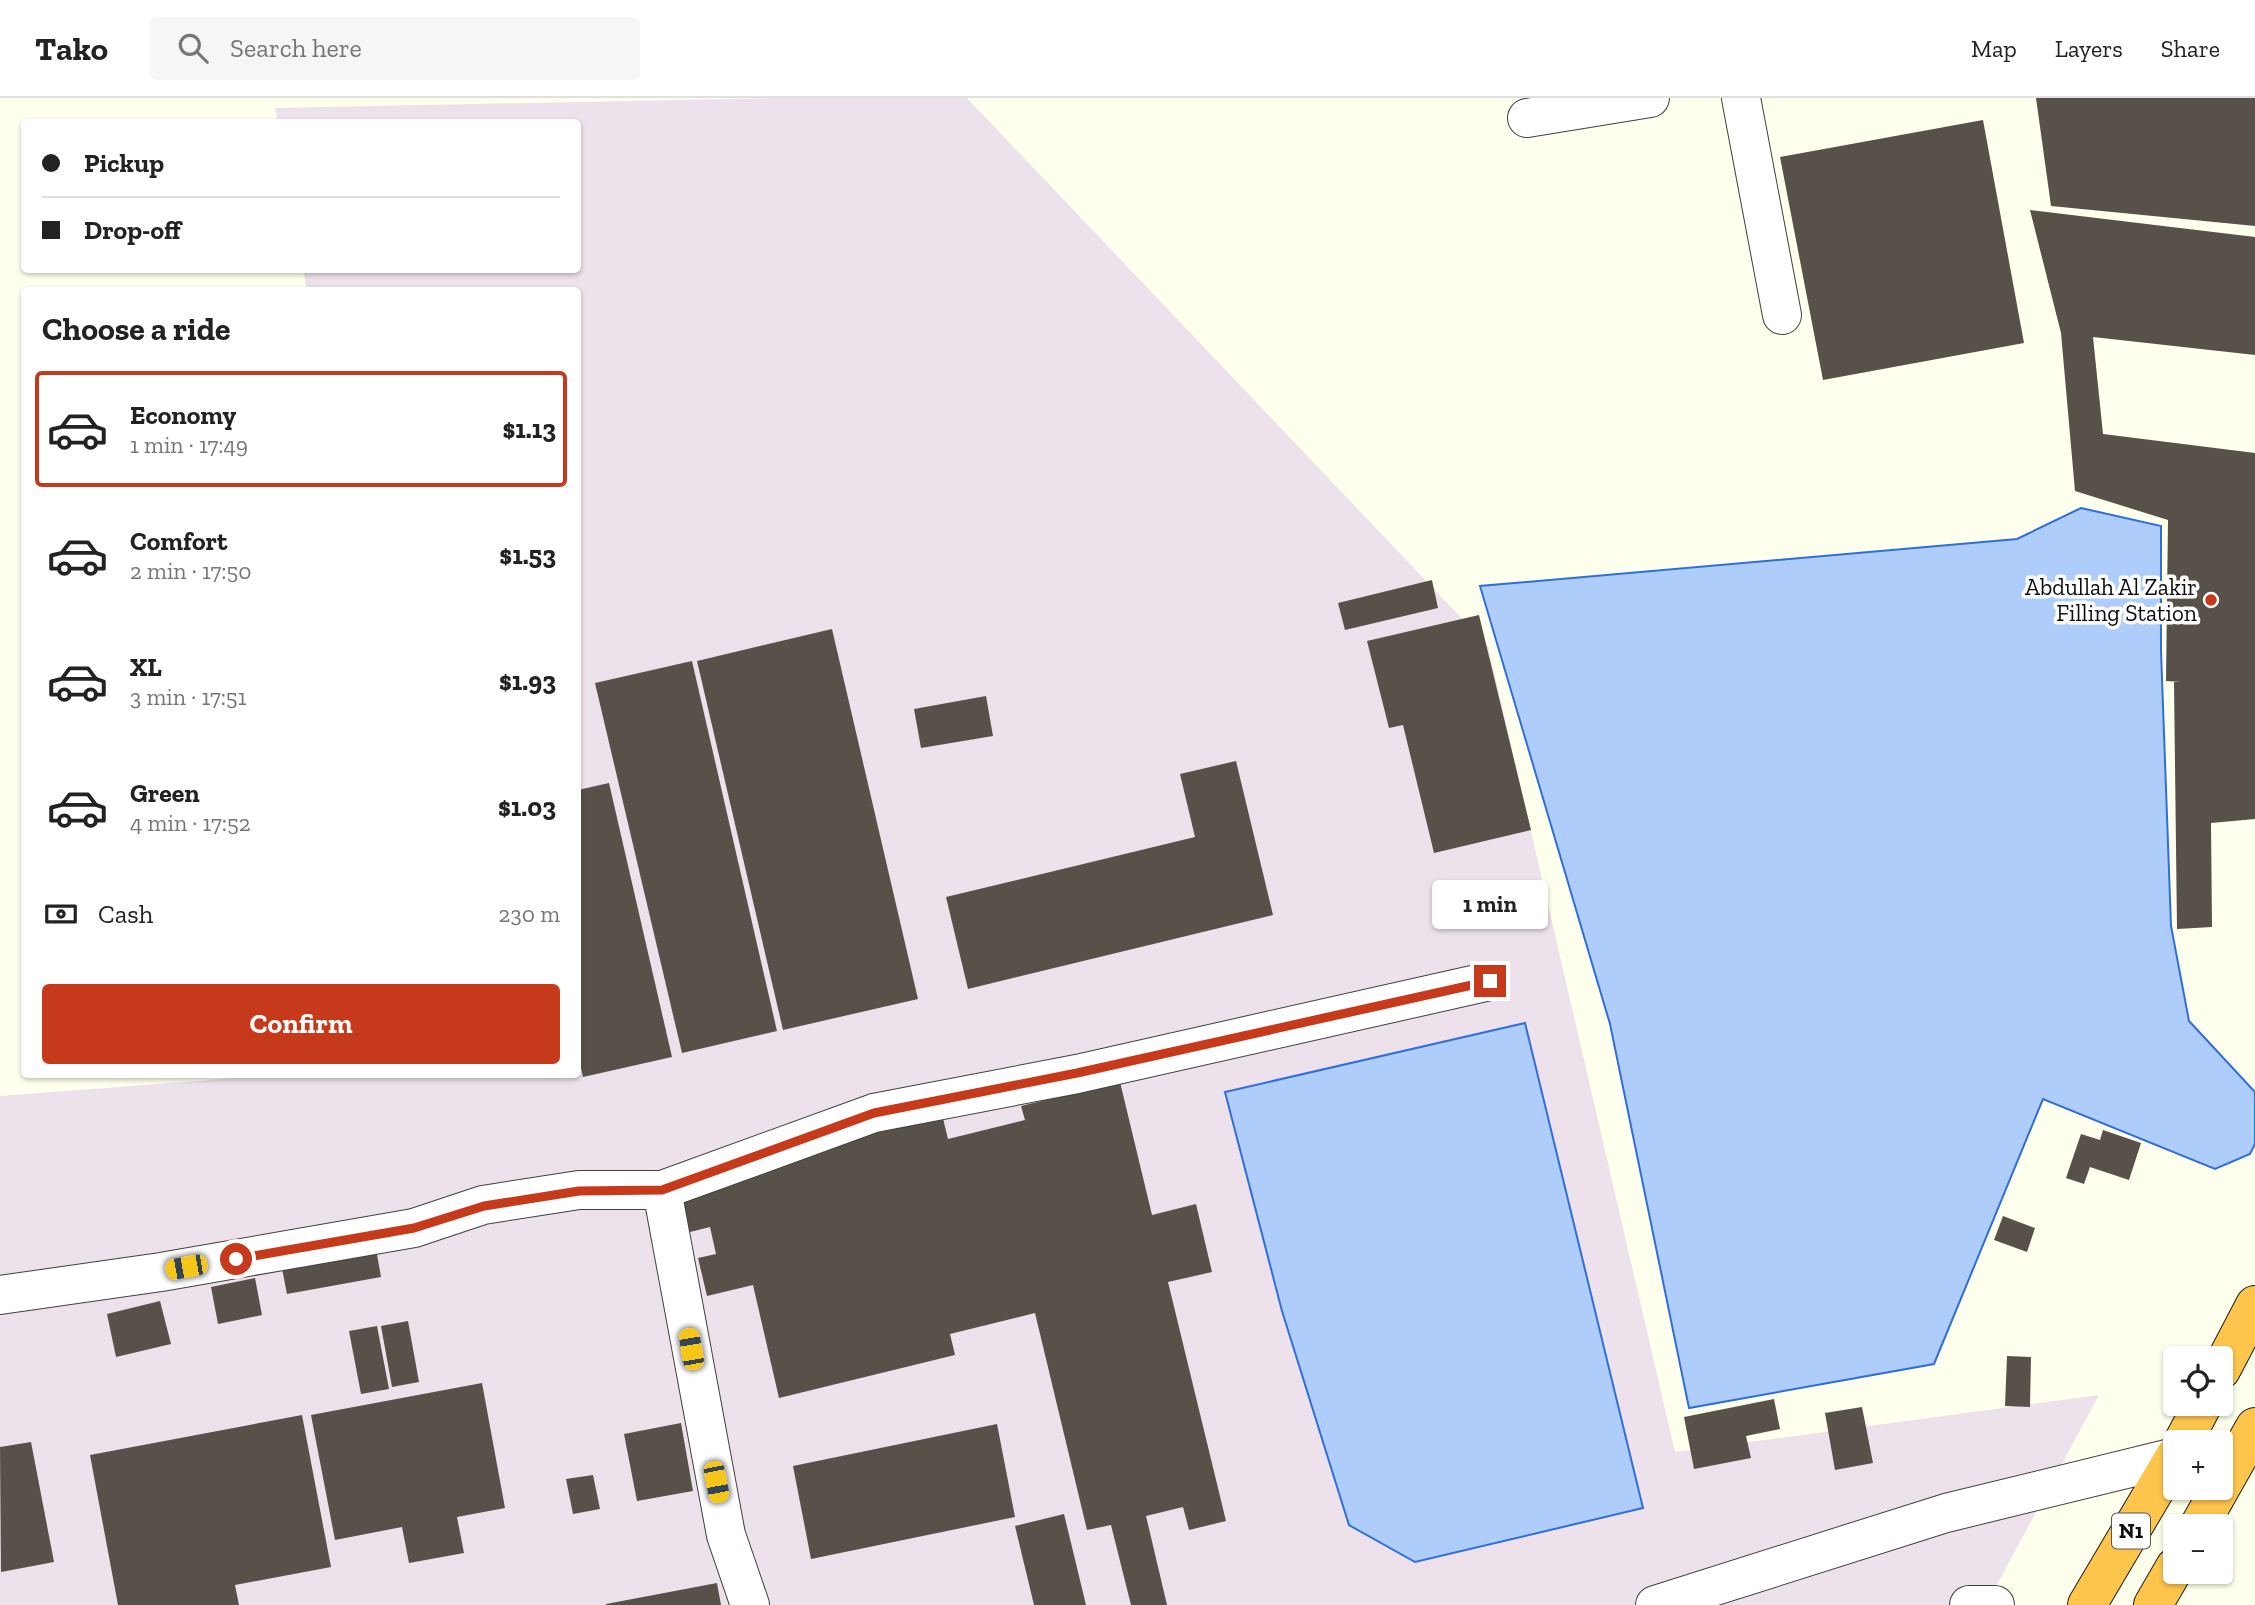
<!DOCTYPE html>
<meta charset="utf-8">
<style>
body{margin:0;font-family:"Zilla Slab",serif;background:#f6f6f6;color:#222;height:100vh;display:flex;flex-direction:column;font-size:26px;white-space:nowrap}
*{box-sizing:border-box;margin:0}
p{font-size:23px;color:#767676}
.icon{flex:none;width:38px;height:38px;fill:none;stroke:currentColor;stroke-width:2;stroke-linecap:round;stroke-linejoin:round}
.map{position:relative;flex:1;overflow:hidden}
.panel{position:absolute;left:21px;top:189px;width:560px;height:791px;display:flex;flex-direction:column;background:#fff;border-radius:7px;box-shadow:0 2px 5px #0004}
.panel>*{flex:none}
.banner{position:absolute;left:21px;top:21px;width:560px;height:154px;border-radius:7px;box-shadow:0 2px 5px #0004;display:grid;align-content:center;height:154px;padding:0 21px;background:#fff}
.tools{position:absolute;left:2163px;top:1248px;display:grid;gap:14px}
.tools a{display:grid;place-items:center;width:70px;height:70px;border-radius:7px;background:#fff;box-shadow:0 2px 5px #0004;font-size:35px}
.end{position:absolute;width:32px;height:32px;margin:-16px;border:9px solid #c7391b;background:#fff;box-shadow:0 0 0 4px #fff}
.from{border-radius:50%}
.bubble{position:absolute;height:49px;border-radius:7px;background:#fff;box-shadow:0 2px 5px #0004;font-size:23px;font-weight:800;line-height:49px;text-align:center}
.car{position:absolute;width:21px;height:42px;margin:-21px -10px;border-radius:9px;box-shadow:0 0 5px 2px #0007;background:linear-gradient(#f5c518 24%,#345 0 40%,#f5c518 0 76%,#345 0 86%,#f5c518 0)}
.banner b{display:flex;align-items:center;gap:24px;height:66px;font-size:26px}
.banner b+b{border-top:2px solid #e0e0e0}
.banner i{width:18px;height:18px;background:#222}
ul{padding:0;list-style:none}
li{display:flex;align-items:center;gap:21px;height:116px;margin:0 14px 10px;padding:0 7px;border:4px solid transparent;border-radius:7px}
li div{flex:1}
li b{display:block;font-size:26px}
li em{font-style:normal;font-weight:800}
li.active{border-color:#c7391b}
li>.icon{width:63px;height:63px;stroke-width:1.5}
h2{padding:0 21px;font-size:32px;line-height:84px}
.pay{display:flex;align-items:center;gap:18px;height:77px;padding:0 21px;font-size:26px}
.pay p{margin-inline-start:auto}
.button{display:flex;gap:14px;margin-top:auto;padding:14px 21px}
.button a{flex:1;height:80px;border-radius:7px;background:#c7391b;color:#fff;font-size:28px;font-weight:800;line-height:80px;text-align:center}
header{display:flex;align-items:center;gap:42px;box-sizing:border-box;height:98px;padding:0 35px;background:#fff;border-bottom:2px solid #e0e0e0}
header strong{font-size:33px}
nav{display:flex;gap:38px;margin-inline-start:auto;font-size:24px}
.search{width:490px;height:63px;background:#f6f6f6;display:flex;align-items:center;gap:18px;box-sizing:border-box;padding:0 24px;border-radius:7px;color:#767676;font-size:26px}
.map>svg:first-child{display:block}
.industrial{fill:#ede1eb}
.water{fill:#aecdfa;stroke:#306fd7;stroke-width:2}
.building{fill:#575149}
.lines{fill:none;stroke-linecap:round;stroke-linejoin:round}
.minor-casing{stroke:#404040;stroke-width:40}
.highway-casing{stroke:#1e1e1e;stroke-width:40}
.minor{stroke:#fff;stroke-width:38}
.highway{stroke:#fec54c;stroke-width:38}
.route{stroke:#c7391b;stroke-width:9}
.poi-dot{fill:#c7391b;stroke:#fff;stroke-width:2.5}
.labels{text-anchor:middle;stroke-width:7;stroke-linejoin:round;paint-order:stroke}
.shield{fill:#fff;stroke:#565656;stroke-width:2}
.shield-label{font-size:21px;font-weight:bold;fill:#0d0d0d}
.poi-label{font-size:23px;fill:#0d0d0d;stroke:#fff;text-anchor:end}
</style>
<header>
<strong>Tako</strong>
<div class="search"><svg class="icon" aria-label="search" viewBox="0 0 24 24"><circle cx="10" cy="10" r="6"/><path d="M15 15l6 6"/></svg>Search here</div>
<nav><a>Map</a><a>Layers</a><a>Share</a></nav>
</header>
<div class="map">
<svg width="2255" height="1507" viewBox="0 0 2255 1507">
<rect width="100%" height="100%" fill="#ffe"/>
<path class="industrial" d="M779 0H967L1488 548 1675 1354 2099 1297 1986 1507H0V998L287 976H578V192H307L303 172H578V24H278L275 10Z"/>
<path class="water" d="M2081 410 2161 428V553L2171 828 2189 923 2255 994V1046L2250 1056 2215 1071 2043 1001 1934 1266 1689 1310 1610 926 1480 488 2017 441Z
M1525 925 1643 1410 1415 1464 1349 1427 1282 1213 1225 994Z"/>
<path class="building" d="M2036 0H2255V128L2051 108Z
M1983 22 2024 245 1823 282 1780 59Z
M2030 112 2255 139V257L2093 239 2103 336 2255 355V721L2211 725 2212 829 2177 831 2174 584H2181L2166 583 2168 422 2075 393 2061 235Z
M1432 482 1438 510 1345 532 1338 505Z
M1479 517 1531 732 1434 755 1403 627 1389 630 1367 543Z
M832 531 918 901 783 932 697 563Z
M692 563 777 933 682 955 595 585Z
M986 598 993 638 921 650 914 611Z
M1236 663 1273 817 968 891 946 799 1195 739 1180 676Z
M609 685 672 959 583 979 578 956V692Z
M1120 984 1152 1117 1196 1106 1212 1174 1168 1184 1226 1423 1189 1432 1183 1409 1146 1418 1167 1507H1131L1111 1427 1087 1432 1035 1215 950 1236 955 1257 779 1300 753 1187 707 1198 698 1160 716 1156 710 1129 678 1137 662 1071 939 1004 948 1041 1025 1022 1021 1008Z
M2103 1032 2141 1045 2129 1082 2090 1069 2084 1086 2066 1080 2081 1036 2100 1042Z
M2003 1118 2035 1130 2027 1154 1994 1142Z
M371 1122 381 1179 287 1196 276 1140Z
M255 1180 262 1217 218 1226 211 1189Z
M160 1203 171 1246 116 1259 107 1216Z
M408 1223 419 1284 392 1289 381 1228Z
M377 1228 389 1291 361 1296 349 1233Z
M2007 1258 2031 1259 2030 1309 2005 1308Z
M482 1285 505 1410 457 1419 464 1455 409 1465 402 1429 335 1442 311 1317Z
M1774 1301 1780 1331 1746 1338 1751 1360 1694 1371 1684 1319Z
M1862 1309 1873 1365 1835 1372 1825 1315Z
M302 1317 331 1469 235 1487 239 1507H118L90 1357Z
M681 1325 693 1393 637 1403 624 1336Z
M997 1326 1015 1419 811 1461 793 1368Z
M31 1344 54 1464 1 1474 0 1349Z
M593 1377 600 1411 573 1416 566 1381Z
M1064 1416 1086 1507H1034L1015 1428Z
M717 1485 721 1507H606V1506Z"/>
<g class="lines">
<defs>
<path id="minor" d="M1741 0 1782 217
M1527 20 1650 0
M662 1092 726 1437 750 1507
M0 1197 161 1174 414 1130 483 1107 579 1092H662L874 1015 1077 976 1490 883
M1655 1507 1946 1415 2175 1359
M1969 1507H1995"/>
<path id="highway" d="M2221 1272 2255 1207
M2183 1344 2203 1306
M2199 1428 2255 1329
M2087 1507 2175 1358
M2153 1507 2175 1469"/>
</defs>
<use href="#minor" class="minor-casing"/>
<use href="#highway" class="highway-casing"/>
<use href="#minor" class="minor"/>
<use href="#highway" class="highway"/>
</g>
<g class="lines">
<path class="route" d="M236 1161 414 1130 484 1108 579 1093 662 1092 874 1015 1077 975 1490 883"/>
</g>
<circle class="poi-dot" cx="2211" cy="502" r="7"/>
<g class="labels">
<rect class="shield" x="2112" y="1415.5" width="38" height="35" rx="5"/>
<g class="shield-label">
<text x="2131" y="1440">N1</text>
</g>
<g class="poi-label">
<text x="2197" y="497">Abdullah Al Zakir<tspan x="2197" dy="26">Filling Station</tspan></text>
</g>
</g>
</svg>
<div class="tools">
<a><svg class="icon" aria-label="locate" viewBox="0 0 24 24"><circle cx="12" cy="12" r="6"/><path d="M12 2v4M12 18v4M2 12h4M18 12h4"/></svg></a>
<a>+</a>
<a>−</a>
</div>
<i class="end from" style="left:236px;top:1161px"></i>
<i class="end" style="left:1490px;top:883px"></i>
<div class="bubble" style="left:1432px;top:782px;width:116px">1 min</div>
<i class="car" style="left:186px;top:1169px;rotate:260deg"></i>
<i class="car" style="left:691px;top:1251px;rotate:350deg"></i>
<i class="car" style="left:716px;top:1384px;rotate:169deg"></i>
<div class="banner">
<b><i class="from"></i>Pickup</b>
<b><i></i>Drop-off</b>
</div>
<section class="panel">
<h2>Choose a ride</h2>
<ul>
<li class="active"><svg class="icon" aria-label="car" viewBox="0 0 24 24"><path d="M5 17H2v-5l4-1 3-4h7l3 4 3 1v5h-3M9 17h6M6 11h13"/><circle cx="7" cy="17" r="2"/><circle cx="17" cy="17" r="2"/></svg><div><b>Economy</b><p>1 min · 17:49</p></div><em>$1.13</em></li>
<li><svg class="icon" aria-label="car" viewBox="0 0 24 24"><path d="M5 17H2v-5l4-1 3-4h7l3 4 3 1v5h-3M9 17h6M6 11h13"/><circle cx="7" cy="17" r="2"/><circle cx="17" cy="17" r="2"/></svg><div><b>Comfort</b><p>2 min · 17:50</p></div><em>$1.53</em></li>
<li><svg class="icon" aria-label="car" viewBox="0 0 24 24"><path d="M5 17H2v-5l4-1 3-4h7l3 4 3 1v5h-3M9 17h6M6 11h13"/><circle cx="7" cy="17" r="2"/><circle cx="17" cy="17" r="2"/></svg><div><b>XL</b><p>3 min · 17:51</p></div><em>$1.93</em></li>
<li><svg class="icon" aria-label="car" viewBox="0 0 24 24"><path d="M5 17H2v-5l4-1 3-4h7l3 4 3 1v5h-3M9 17h6M6 11h13"/><circle cx="7" cy="17" r="2"/><circle cx="17" cy="17" r="2"/></svg><div><b>Green</b><p>4 min · 17:52</p></div><em>$1.03</em></li>
</ul>
<div class="pay"><svg class="icon" aria-label="cash" viewBox="0 0 24 24"><path d="M3 7h18v10H3z"/><circle cx="12" cy="12" r="2"/></svg>Cash<p>230 m</p></div>
<div class="button"><a>Confirm</a></div>
</section>
</div>
